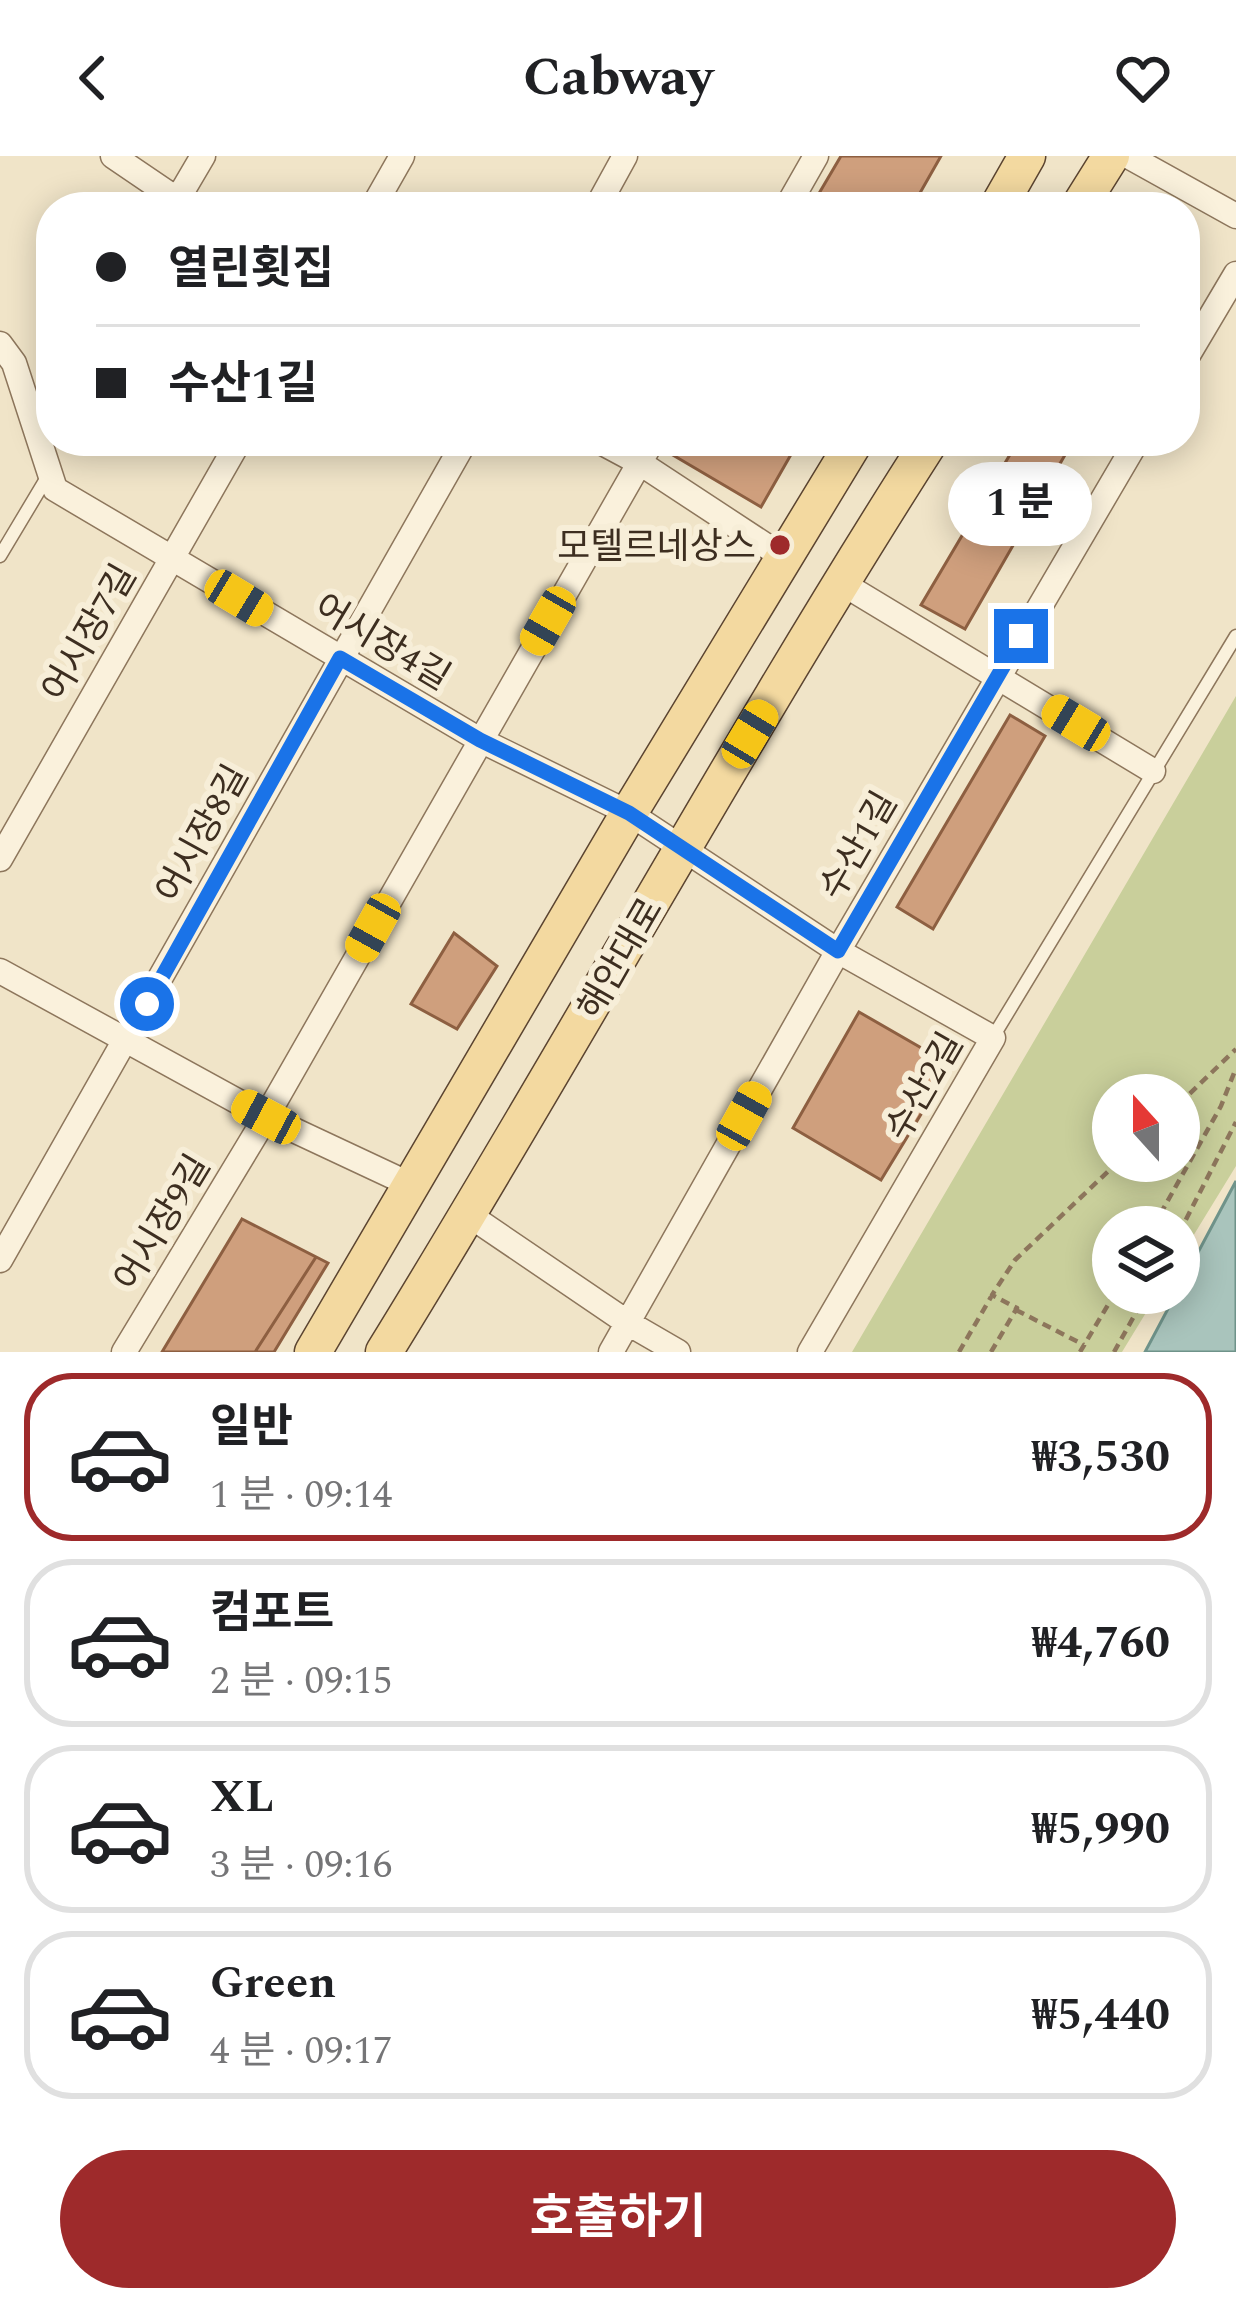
<!DOCTYPE html>
<html lang="ko">
<meta charset="utf-8">
<style>
body{margin:0;font-family:Spectral,"Noto Sans KR",serif;background:#f2f2f2;color:#202124;height:100vh;display:flex;flex-direction:column;font-size:45px;white-space:nowrap}
*{box-sizing:border-box;margin:0}
p{font-size:39px;color:#757577}
.icon{flex:none;width:66px;height:66px;fill:none;stroke:currentColor;stroke-width:2;stroke-linecap:round;stroke-linejoin:round}
.map{position:relative;height:1196px;overflow:hidden}
.drawer{display:flex;flex-direction:column;background:#fff;flex:1}
.drawer>*{flex:none}
.guide{position:absolute;left:36px;top:36px;width:1164px;height:264px;border-radius:48px;box-shadow:0 6px 30px #0003;display:grid;align-content:center;height:264px;padding:0 60px;background:#fff}
.needle{width:78px;rotate:339deg}
.buttons{position:absolute;left:1092px;top:918px;display:grid;gap:24px}
.buttons a{display:grid;place-items:center;width:108px;height:108px;border-radius:50%;background:#fff;box-shadow:0 6px 30px #0003;font-size:60px}
.end{position:absolute;width:54px;height:54px;margin:-27px;border:15px solid #1a73e8;background:#fff;box-shadow:0 0 0 6px #fff}
.from{border-radius:50%}
.bubble{position:absolute;height:84px;border-radius:42px;background:#fff;box-shadow:0 6px 30px #0003;font-size:39px;font-weight:700;line-height:84px;text-align:center}
.car{position:absolute;width:36px;height:72px;margin:-36px -18px;border-radius:15px;box-shadow:0 0 9px 3px #0007;background:linear-gradient(#f5c518 24%,#345 0 40%,#f5c518 0 76%,#345 0 86%,#f5c518 0)}
.guide b{display:flex;align-items:center;gap:42px;height:114px;font-size:45px}
.guide b+b{border-top:3px solid #e0e0e0}
.guide i{width:30px;height:30px;background:#202124}
ul{padding:21px 0 0;list-style:none}
li{display:flex;align-items:center;gap:36px;height:168px;margin:0 24px 18px;padding:0 36px;border:6px solid #e0e0e0;border-radius:48px}
li div{flex:1}
li b{display:block;font-size:45px}
li em{font-style:normal;font-weight:700}
li.on{border-color:#9e2a2b}
li>.icon{width:108px;height:108px;stroke-width:1.5}
.cta{display:flex;gap:24px;margin-top:auto;padding:24px 60px}
.cta a{flex:1;height:138px;border-radius:72px;background:#9e2a2b;color:#fff;font-size:48px;font-weight:700;line-height:138px;text-align:center}
header{display:flex;justify-content:space-between;align-items:center;height:156px;padding:0 60px;background:#fff;font-size:54px;font-weight:700}
.map>svg:first-child{display:block}
.green{fill:#c9cf9b;fill-rule:evenodd}
.water{fill:#a9c4bc;stroke:#6f938a;stroke-width:3}
.building{fill:#cf9f7d;stroke:#8d5f41;stroke-width:3}
.lines{fill:none;stroke-linecap:round;stroke-linejoin:round}
.service-casing{stroke:#8d765c;stroke-width:15}
.minor-casing{stroke:#8d765c;stroke-width:27}
.primary-casing{stroke:#5b4430;stroke-width:39}
.path{stroke:#8d765c;stroke-width:4.5;stroke-dasharray:9 6;stroke-linecap:butt}
.service{stroke:#faf1dc;stroke-width:12}
.minor{stroke:#faf1dc;stroke-width:24}
.primary{stroke:#f3d9a0;stroke-width:36}
.route{stroke:#1a73e8;stroke-width:15}
.poi-dot{fill:#9e2a2b;stroke:#f7eed8;stroke-width:4.5}
.labels{text-anchor:middle;stroke-width:12;stroke-linejoin:round;paint-order:stroke}
.poi-label{font-size:36px;fill:#3d2e20;stroke:#f7eed8;text-anchor:end}
.street-label{font-size:36px;fill:#3d2e20;stroke:#f7eed8}
</style>
<header><svg class="icon" aria-label="back" viewBox="0 0 24 24"><path d="M15 5l-7 7 7 7"/></svg>Cabway<svg class="icon" aria-label="heart" viewBox="0 0 24 24"><path d="M12 20l-8-8c-3-5 5-10 8-4 3-6 11-1 8 4z"/></svg></header>
<div class="map">
<svg width="1236" height="1196" viewBox="0 0 1236 1196">
<rect width="100%" height="100%" fill="#f0e4c8"/>
<path class="green" d="M1236 540V1010L1179 1103V1071H1113V1137H1158L1122 1196H852ZM1113 939H1179V1005H1113Z"/>
<path class="water" d="M1236 1025V1196H1145Z"/>
<path class="building" d="M841 0H941L912 51H811Z
M672 285H777L793 295 761 351 666 295Z
M1018 285H1073L965 473 921 449Z
M1010 559 1045 580 933 773 897 751Z
M454 777 497 810 457 873 411 848Z
M859 856 951 909 881 1024 793 972Z
M242 1063 328 1107 274 1196H162Z
M242 1063 316 1101 255 1196H162Z"/>
<g class="lines">
<defs>
<path id="service" d="M0 400 49 318
M993 881 1236 480"/>
<path id="minor" d="M113 0 188 51
M1128 0 1236 60
M173 51 203 0
M373 51 402 0
M597 51 625 0
M787 51 816 0
M0 188 14 207 55 333 480 584 629 657 838 795 993 882 810 1196
M1185 204 1236 118
M599 285 640 307 783 401
M840 426 1153 615
M0 703 239 285
M0 815 266 961 409 1028
M469 1059 628 1167 678 1196
M0 1104 465 285
M124 1196 266 961 652 285
M611 1196 838 795 1137 285"/>
<path id="primary" d="M998 51 1027 0
M1079 51 1111 0
M313 1196 629 657 855 285
M384 1196C570 895 739 583 930 285"/>
</defs>
<use href="#service" class="service-casing"/>
<use href="#minor" class="minor-casing"/>
<use href="#primary" class="primary-casing"/>
<path class="path" d="M1179 948 1236 893
M1153 1071 1221 950 1236 912
M1179 1077 1236 966
M1016 1154 1084 1189
M959 1196 991 1141
M991 1196 1017 1152 992 1139 1015 1104 1119 1005
M1080 1196 1115 1137
M1114 1196 1147 1137"/>
<use href="#service" class="service"/>
<use href="#minor" class="minor"/>
<use href="#primary" class="primary"/>
</g>
<g class="lines">
<path class="route" d="M147 848 340 502 480 584 629 657 838 795 1021 480"/>
</g>
<circle class="poi-dot" cx="780" cy="389" r="12"/>
<g class="labels">
<g class="poi-label">
<text x="756" y="402">모텔르네상스</text>
</g>
<g class="street-label">
<text transform="translate(88 476) rotate(-60)" y="13">어시장7길</text>
<text transform="translate(383 485) rotate(31)" y="13">어시장4길</text>
<text transform="translate(201 677) rotate(-61)" y="13">어시장8길</text>
<text transform="translate(857 689) rotate(-60)" y="13">수산1길</text>
<text transform="translate(619 802) rotate(-60)" y="13">해안대로</text>
<text transform="translate(923 930) rotate(-60)" y="13">수산2길</text>
<text transform="translate(161 1066) rotate(-59)" y="13">어시장9길</text>
</g>
</g>
</svg>
<div class="buttons">
<a><svg class="needle" viewBox="-14 -14 28 28"><path d="M0-13l5 13h-10z" fill="#e53935"/><path d="M0 13l5-13h-10z" fill="#757577"/></svg></a>
<a><svg class="icon" aria-label="layers" viewBox="0 0 24 24"><path d="M12 4l9 5-9 5-9-5zM3 14l9 5 9-5"/></svg></a>
</div>
<i class="end from" style="left:147px;top:848px"></i>
<i class="end" style="left:1021px;top:480px"></i>
<div class="bubble" style="left:948px;top:306px;width:144px">1 분</div>
<i class="car" style="left:239px;top:442px;rotate:121deg"></i>
<i class="car" style="left:548px;top:465px;rotate:210deg"></i>
<i class="car" style="left:1076px;top:567px;rotate:301deg"></i>
<i class="car" style="left:750px;top:578px;rotate:31deg"></i>
<i class="car" style="left:373px;top:772px;rotate:209deg"></i>
<i class="car" style="left:744px;top:960px;rotate:29deg"></i>
<i class="car" style="left:266px;top:961px;rotate:298deg"></i>
<div class="guide">
<b><i class="from"></i>열린횟집</b>
<b><i></i>수산1길</b>
</div>
</div>
<section class="drawer">
<ul>
<li class="on"><svg class="icon" aria-label="car" viewBox="0 0 24 24"><path d="M5 17H2v-5l4-1 3-4h7l3 4 3 1v5h-3M9 17h6M6 11h13"/><circle cx="7" cy="17" r="2"/><circle cx="17" cy="17" r="2"/></svg><div><b>일반</b><p>1 분 · 09:14</p></div><em>₩3,530</em></li>
<li><svg class="icon" aria-label="car" viewBox="0 0 24 24"><path d="M5 17H2v-5l4-1 3-4h7l3 4 3 1v5h-3M9 17h6M6 11h13"/><circle cx="7" cy="17" r="2"/><circle cx="17" cy="17" r="2"/></svg><div><b>컴포트</b><p>2 분 · 09:15</p></div><em>₩4,760</em></li>
<li><svg class="icon" aria-label="car" viewBox="0 0 24 24"><path d="M5 17H2v-5l4-1 3-4h7l3 4 3 1v5h-3M9 17h6M6 11h13"/><circle cx="7" cy="17" r="2"/><circle cx="17" cy="17" r="2"/></svg><div><b>XL</b><p>3 분 · 09:16</p></div><em>₩5,990</em></li>
<li><svg class="icon" aria-label="car" viewBox="0 0 24 24"><path d="M5 17H2v-5l4-1 3-4h7l3 4 3 1v5h-3M9 17h6M6 11h13"/><circle cx="7" cy="17" r="2"/><circle cx="17" cy="17" r="2"/></svg><div><b>Green</b><p>4 분 · 09:17</p></div><em>₩5,440</em></li>
</ul>
<div class="cta"><a>호출하기</a></div>
</section>
